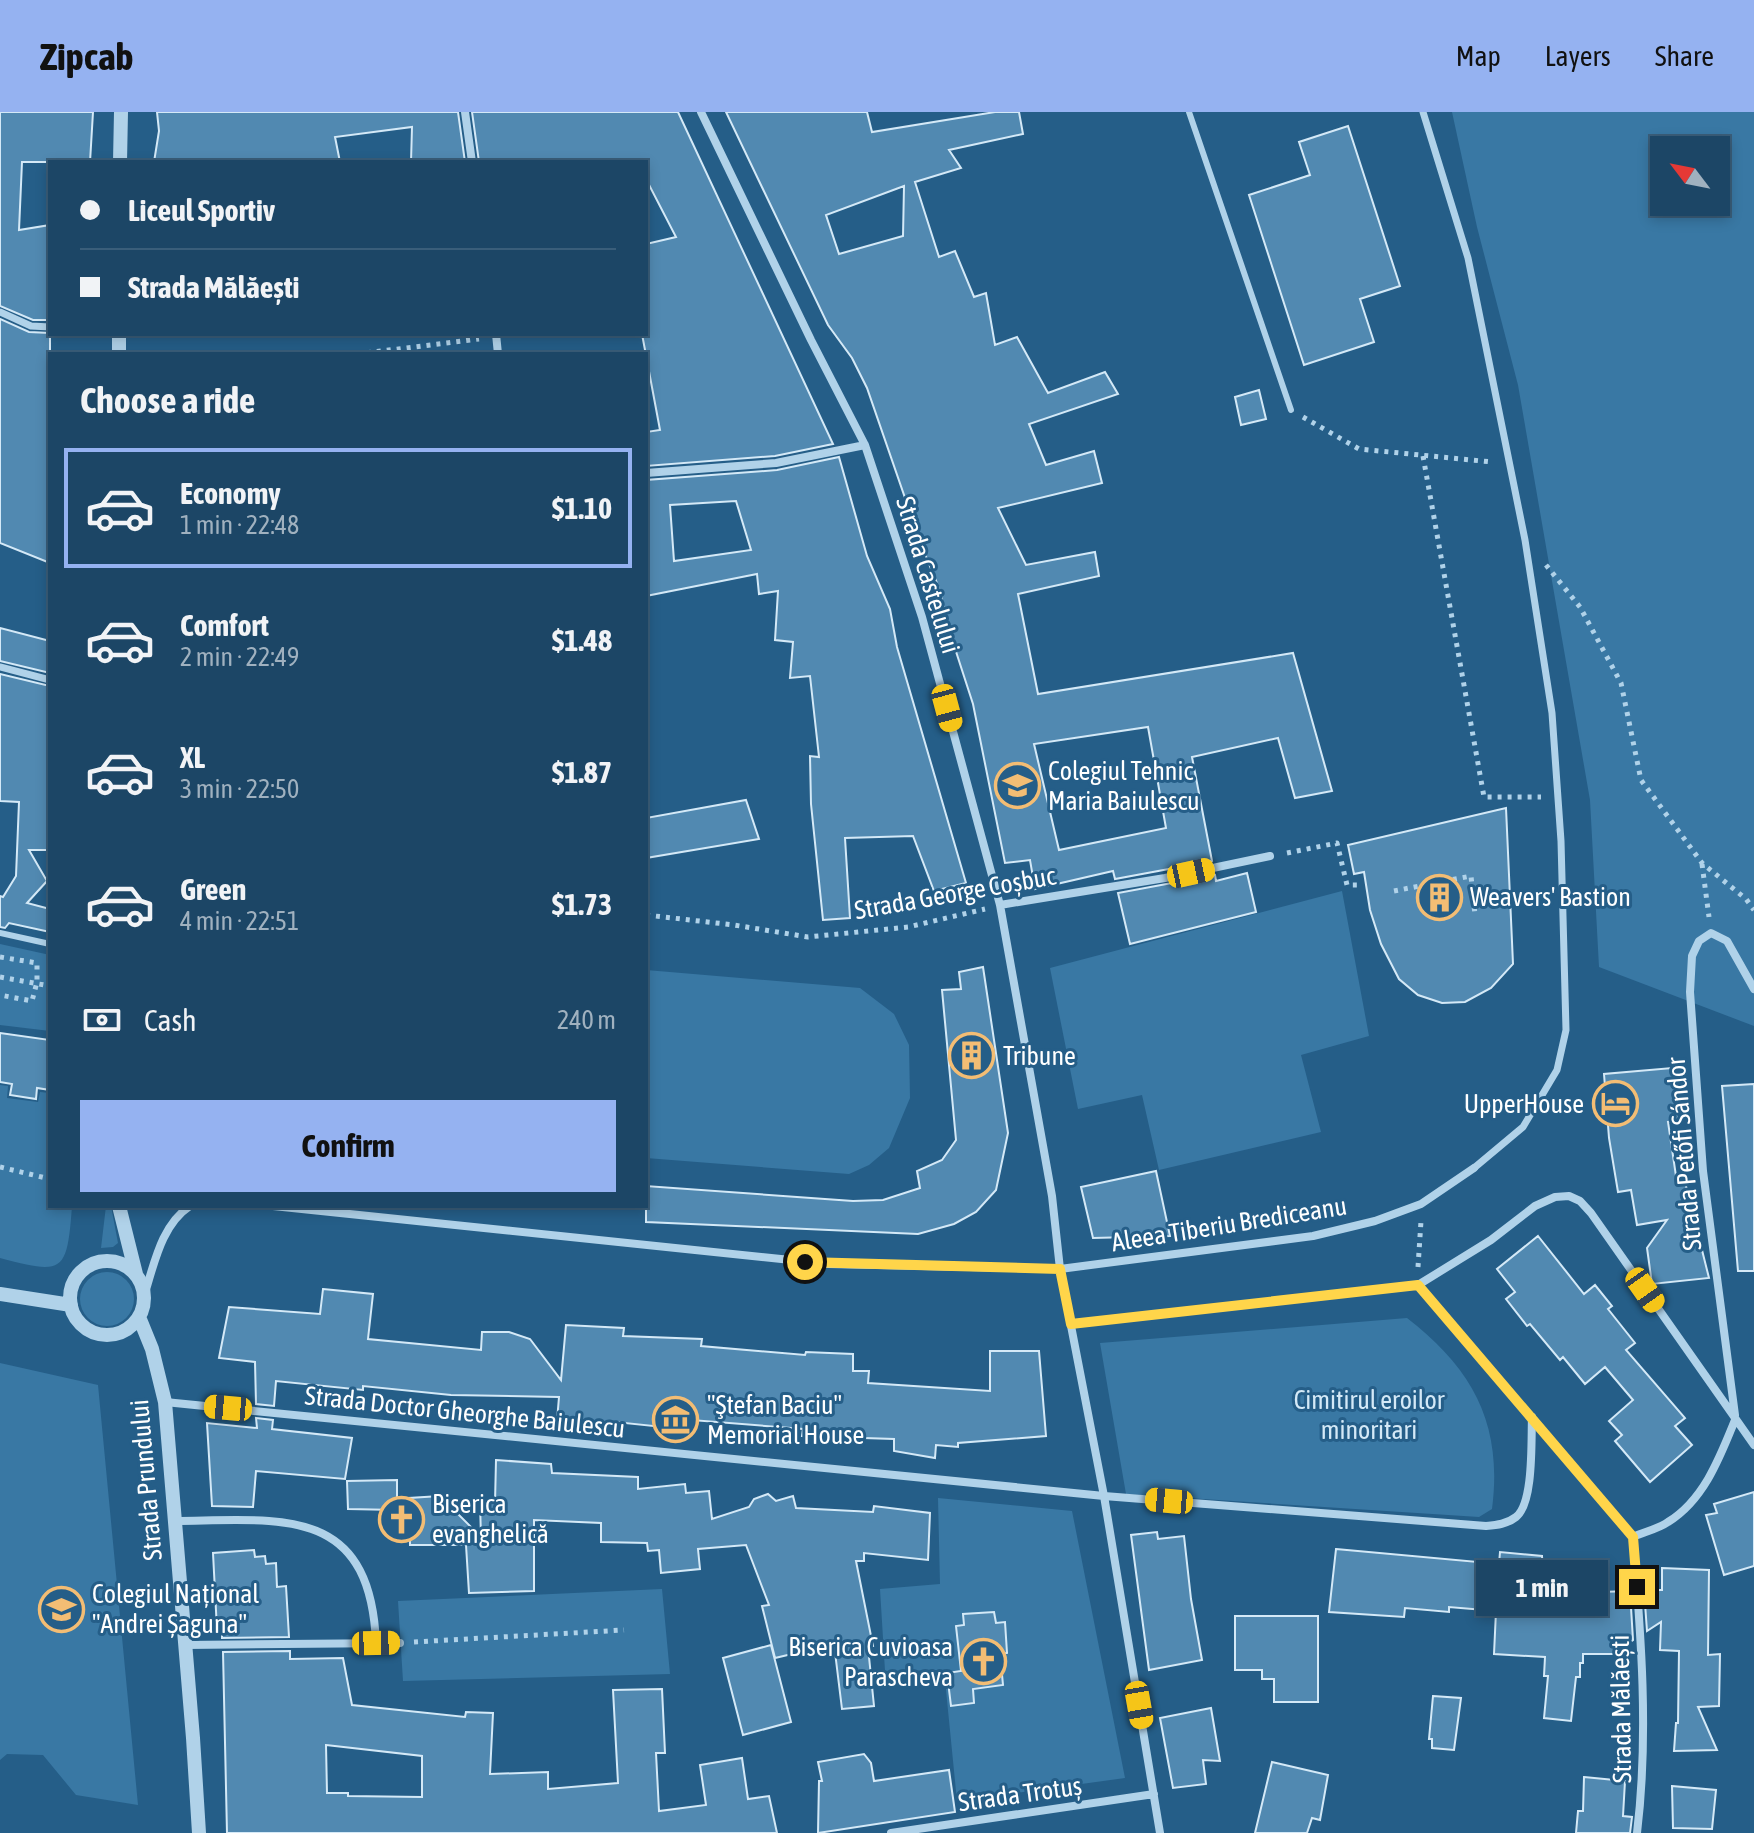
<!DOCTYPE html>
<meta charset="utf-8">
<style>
body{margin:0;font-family:"Asap Condensed",sans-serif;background:#29506f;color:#f1f3f6;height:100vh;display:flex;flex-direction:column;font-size:30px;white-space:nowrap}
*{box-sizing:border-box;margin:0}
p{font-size:26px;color:#a0b1bf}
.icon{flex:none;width:44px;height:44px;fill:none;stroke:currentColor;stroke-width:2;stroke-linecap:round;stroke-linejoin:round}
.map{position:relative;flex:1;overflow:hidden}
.details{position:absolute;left:48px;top:240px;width:600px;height:856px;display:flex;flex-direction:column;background:#1c4666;border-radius:0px;box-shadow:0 4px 12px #0003,0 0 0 2px #3a5e7a}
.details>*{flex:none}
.banner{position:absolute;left:48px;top:48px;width:600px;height:176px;border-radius:0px;box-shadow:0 4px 12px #0003,0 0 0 2px #3a5e7a;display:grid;align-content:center;height:176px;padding:0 32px;background:#1c4666}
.needle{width:52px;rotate:302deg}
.fabs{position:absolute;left:1650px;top:24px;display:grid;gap:16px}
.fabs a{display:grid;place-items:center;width:80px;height:80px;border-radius:0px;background:#1c4666;box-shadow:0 4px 12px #0003,0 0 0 2px #3a5e7a;font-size:40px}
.end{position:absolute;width:36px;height:36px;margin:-18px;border:10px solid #ffd54a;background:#111;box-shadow:0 0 0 4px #111}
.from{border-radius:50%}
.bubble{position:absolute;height:56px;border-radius:0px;background:#1c4666;box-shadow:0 4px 12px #0003,0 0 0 2px #3a5e7a;font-size:26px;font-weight:700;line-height:56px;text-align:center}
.car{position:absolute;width:24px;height:48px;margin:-24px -12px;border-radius:10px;box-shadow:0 0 6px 2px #0007;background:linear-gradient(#f5c518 24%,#345 0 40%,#f5c518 0 76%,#345 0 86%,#f5c518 0)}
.banner b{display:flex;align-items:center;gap:28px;height:76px;font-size:30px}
.banner b+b{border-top:2px solid #3a5e7a}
.banner i{width:20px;height:20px;background:#f1f3f6}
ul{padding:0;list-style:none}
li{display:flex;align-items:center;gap:24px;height:120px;margin:0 16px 12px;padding:0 16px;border:4px solid transparent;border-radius:0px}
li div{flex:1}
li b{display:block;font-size:30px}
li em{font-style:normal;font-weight:700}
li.selected{border-color:#95b2f1}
li>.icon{width:72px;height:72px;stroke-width:1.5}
h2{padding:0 32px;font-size:36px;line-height:96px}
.pay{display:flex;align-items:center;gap:20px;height:88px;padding:0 32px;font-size:30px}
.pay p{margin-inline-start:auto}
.cta{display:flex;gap:16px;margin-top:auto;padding:16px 32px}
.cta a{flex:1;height:92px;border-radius:0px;background:#95b2f1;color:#111;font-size:32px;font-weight:700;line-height:92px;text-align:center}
header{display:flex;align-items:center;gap:48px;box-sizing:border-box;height:112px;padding:0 40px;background:#95b2f1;color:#111}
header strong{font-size:38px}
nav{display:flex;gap:44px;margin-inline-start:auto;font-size:28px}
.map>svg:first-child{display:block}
.green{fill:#3978a4;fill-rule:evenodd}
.building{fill:#5189b1;stroke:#d4e9f7;stroke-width:2;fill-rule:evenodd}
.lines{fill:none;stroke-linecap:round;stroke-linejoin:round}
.path{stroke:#b0d2e9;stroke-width:5;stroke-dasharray:4 6;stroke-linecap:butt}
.service{stroke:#b0d2e9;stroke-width:6}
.pedestrian{stroke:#b0d2e9;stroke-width:7}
.minor{stroke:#b0d2e9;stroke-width:8}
.tertiary{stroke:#b0d2e9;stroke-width:14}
.route{stroke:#ffd54a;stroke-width:10}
.labels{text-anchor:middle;stroke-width:6;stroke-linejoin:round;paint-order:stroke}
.street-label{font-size:26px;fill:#fff;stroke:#255e88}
.poi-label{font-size:26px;fill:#fff;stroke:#255e88;text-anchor:start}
.park-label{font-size:26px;fill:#d4e9f7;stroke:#255e88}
</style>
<header>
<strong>Zipcab</strong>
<nav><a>Map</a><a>Layers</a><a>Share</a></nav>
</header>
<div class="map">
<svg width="1754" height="1721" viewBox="0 0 1754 1721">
<rect width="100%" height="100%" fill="#255e88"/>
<path class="green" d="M1452 0H1754V914L1599 855 1590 688 1518 273 1477 115ZM1664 38H1716V90H1664Z
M1342 779 1369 924 1301 943 1321 1020 1159 1058 1142 983 1078 997 1050 856Z
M0 832 50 843V919L0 913Z
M646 858 860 876 894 902 909 933 910 986 889 1036 869 1053 849 1062 646 1046Z
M0 973 8 974 7 986 38 990 40 980 50 981V1094H72C67 1161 64 1163 0 1146Z
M106 1094H111L118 1131 113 1135 101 1136Z
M80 1187a27 27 0 1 1 54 0a27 27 0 1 1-54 0Z
M1407 1206C1473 1257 1503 1312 1492 1397L1479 1405 1126 1382 1100 1231Z
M0 1251 98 1273 138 1693 76 1683 43 1643 7 1642 0 1648Z
M938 1386 1072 1399 1125 1666 957 1689 944 1558 885 1559 880 1477 940 1472Z
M662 1477 670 1562 403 1569 398 1489Z"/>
<path class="building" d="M0 0H93L90 50H22L19 118 50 113V208H33L0 194Z
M157 0H458L465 50H411L412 15 335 25 340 50H154L159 19Z
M472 0H678L833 332 775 344 646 354V320L660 318 642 222H646V132L676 125 646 67V50H479Z
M726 0H867L872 20 995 0H1019L1023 22 949 38 961 56 915 70 939 145 955 139 974 185 986 181 995 233 1017 225 1048 281 1105 260 1118 282 1029 312 1046 353 1094 339 1102 371 998 396 1026 453 1095 440 1099 464 1018 482 1038 582 1293 541 1332 679 1295 686 1278 626 1192 645 1212 749 1115 767 1113 759 1035 777 1030 748 1005 751 973 592 949 518 939 476 922 435 867 276 852 246 828 213ZM904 74 903 124 839 142 826 103ZM1148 615 1166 716 1059 738 1034 632Z
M1348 14 1400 174 1360 187 1374 230 1304 253 1249 83 1310 63 1299 30Z
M0 207 29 220 50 221V451L0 431Z
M1259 278 1266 307 1241 313 1235 285Z
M839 345 867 444 890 497 897 535 966 771 934 779 913 724 845 726 850 806 823 808 811 692 810 644 819 645 810 564 790 566 793 530 775 528 778 479 759 482 757 462 646 484V368L777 358ZM736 389 751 438 674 449 670 393Z
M0 516 50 529V561L0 549Z
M0 562 50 574V738H29L47 769 27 791 50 797V820L9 811 5 816 0 815V784L3 785 16 764 19 690 0 689Z
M746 688 759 727 646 746V706Z
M1506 696 1513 852 1491 876 1465 890 1442 891 1418 883 1399 867 1381 832 1370 798 1364 760 1354 762 1348 733Z
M1247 761 1256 800 1130 832 1118 781 1215 763 1216 769Z
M983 855 1008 1021 996 1078 976 1100 954 1112 918 1122 646 1110V1074L853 1089 883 1088 920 1076 917 1059 942 1048 956 1028 942 878 961 877 959 860Z
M0 921 50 928V978L37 976 36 987 10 983 12 972 0 970Z
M1672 956 1677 1009 1668 1010 1677 1071 1685 1070 1709 1166 1652 1172 1647 1136 1667 1108 1637 1113 1631 1078 1618 1080 1609 1026 1604 962Z
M1754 972V1159H1738L1722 974Z
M1156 1059 1170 1124 1093 1126 1081 1075Z
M1538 1124 1584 1182 1595 1173 1612 1194 1608 1197 1635 1231 1626 1238 1685 1306 1675 1314 1692 1333 1650 1370 1615 1329 1622 1323 1609 1309 1633 1288 1605 1255 1585 1272 1563 1245 1560 1248 1530 1212 1527 1214 1506 1187 1515 1180 1497 1157Z
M323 1177 373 1182 368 1227 481 1238 482 1220H509L530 1227 561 1268 566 1213 624 1216 623 1224 702 1227 701 1234 805 1243 806 1240 853 1242V1259H869L868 1271 990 1279V1239H1039L1046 1324 958 1331V1335L936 1333 935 1346 894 1339V1327L802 1324 803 1317 692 1308 691 1318 616 1310V1313L557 1309 559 1285 451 1283 363 1274V1278L276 1269 274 1294 256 1292 255 1250 219 1246 229 1195 320 1202Z
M256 1306 273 1308 272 1317 352 1326 345 1367 256 1359 253 1395 212 1394 207 1311 257 1316Z
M496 1348 551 1352 552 1361 638 1365V1377L685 1372 686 1381 709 1379 712 1407 749 1395 754 1387 768 1382 776 1389 793 1384 796 1396 873 1400 874 1394 930 1401 928 1448 864 1441V1449H856L873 1534 868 1535 874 1594 842 1597 834 1532 775 1546 762 1494 769 1493 746 1433 698 1437 700 1457 661 1461 659 1438 648 1439 647 1431 601 1430V1411L534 1408V1479L469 1481 466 1433H410L409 1386 440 1384 481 1425 480 1391H495Z
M397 1368V1398L348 1397 347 1369Z
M1754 1380V1454L1724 1463 1706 1403 1717 1401 1714 1392Z
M1157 1420 1158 1427 1184 1424 1191 1487 1202 1548 1149 1558 1131 1423Z
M1336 1437 1499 1452 1500 1440 1542 1444 1543 1462 1576 1461 1577 1473H1599L1600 1480 1630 1479 1633 1528 1614 1542H1583V1551H1580V1565H1576L1571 1609 1544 1606 1548 1564H1544L1545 1545 1494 1542 1496 1499 1449 1495V1500L1405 1496 1404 1505 1329 1500Z
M254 1438 255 1445 265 1444 266 1452 276 1451 277 1475 286 1474 289 1525 222 1526V1517L217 1518 213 1441Z
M1662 1456 1709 1458 1708 1543 1720 1542 1719 1594 1698 1595 1717 1638 1674 1639 1676 1611H1678L1679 1539 1660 1538 1661 1510 1647 1519 1644 1478H1662Z
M994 1500 996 1511 1005 1510 1007 1541 1000 1542 1003 1573 973 1577 974 1591 951 1594 947 1561 961 1559 956 1514 964 1513 963 1502Z
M1235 1504H1318V1590H1274V1567H1262V1558H1235Z
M771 1533 791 1610 743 1623 723 1546Z
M290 1539V1547L343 1546 352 1593 465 1605 466 1600 493 1601 490 1662 548 1660V1677L618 1671 613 1578 662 1577 665 1641H656L659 1699 706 1693 700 1653 742 1646 748 1687 769 1684 777 1721H227L223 1540ZM326 1633 422 1644V1685L348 1684V1681H327Z
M1433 1584 1461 1586 1454 1638 1432 1636V1627H1429Z
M1211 1596 1220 1649 1203 1648 1206 1672 1173 1676 1160 1606Z
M864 1642 871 1651 874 1669 949 1658 955 1700 818 1721 819 1669H822L818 1650Z
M1272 1650 1328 1663 1320 1708 1312 1706 1307 1721H1255Z
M1584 1665 1625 1669 1623 1704 1632 1705 1630 1721H1576L1578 1699H1583Z
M1672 1674 1716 1678 1712 1717 1673 1716Z"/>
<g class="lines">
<path class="path" d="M357 242 479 227
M1303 305 1359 337 1492 350
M1423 344 1484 685H1541
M1546 453 1580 495 1621 571 1641 668 1702 751 1746 787 1754 798
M1287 741 1337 731 1347 773H1357
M1702 752 1709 805
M1394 779 1471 764 1475 803
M646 803 734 813 808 825 908 815 985 797
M0 845 37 851V870L32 889 0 883
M0 865 50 874
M0 1055 50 1067
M1418 1155 1421 1109
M414 1530 624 1518"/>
<path class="service" d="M1189 0 1291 298
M0 821 50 832"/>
<path class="pedestrian" d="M1423 0 1468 146 1525 428 1552 601 1561 729 1566 918 1557 958 1523 1015 1474 1056
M0 200 31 214 50 215
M0 555 50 568"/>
<path class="minor" d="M465 0 472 50
M701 0 811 228 865 333 922 505 1000 793 1052 1084 1060 1157 1104 1384 1160 1721
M496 222 498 242
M646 361 776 351 865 333
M1000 793 1165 766 1270 744
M273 1094 829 1152 1060 1157 1313 1124 1375 1109 1421 1092 1474 1056
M1418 1173 1633 1425
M144 1184C154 1153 161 1113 190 1094
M1071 1212 1418 1173 1491 1128 1535 1094 1555 1085 1569 1084 1580 1089 1591 1101 1754 1333
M165 1290 1104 1384 1486 1414C1497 1413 1507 1412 1516 1405 1534 1391 1531 1328 1532 1305
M1735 1303 1703 1059 1690 880 1692 844 1699 829 1711 821 1727 829 1754 877
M175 1409C281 1408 370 1392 376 1531
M1633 1425C1641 1523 1649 1623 1637 1721
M1633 1425C1644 1420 1658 1417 1668 1410 1704 1388 1720 1345 1735 1308
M185 1533 400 1531
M891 1721 1154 1682"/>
<path class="tertiary" d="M120 50 121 0
M119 222V242
M119 1094 136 1162
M70 1186a37 37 0 1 1 74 0a37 37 0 1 1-74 0Z
M0 1182 71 1193
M139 1205 152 1237 165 1290 193 1626 199 1721"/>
</g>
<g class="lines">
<path class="route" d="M805 1150 1060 1157 1071 1212 1418 1173 1633 1425 1637 1475"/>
</g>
<defs>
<symbol id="school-ring" viewBox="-11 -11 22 22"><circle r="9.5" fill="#255e88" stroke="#f3bd74" stroke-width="1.5"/><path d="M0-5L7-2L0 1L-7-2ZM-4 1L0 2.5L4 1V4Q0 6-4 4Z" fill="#f3bd74"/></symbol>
<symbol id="building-ring" viewBox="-11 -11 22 22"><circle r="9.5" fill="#255e88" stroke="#f3bd74" stroke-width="1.5"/><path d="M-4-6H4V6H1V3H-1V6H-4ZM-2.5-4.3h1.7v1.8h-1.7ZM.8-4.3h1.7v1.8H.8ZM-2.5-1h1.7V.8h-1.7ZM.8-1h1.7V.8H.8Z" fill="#f3bd74"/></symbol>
<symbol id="hotel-ring" viewBox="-11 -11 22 22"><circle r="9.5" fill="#255e88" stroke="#f3bd74" stroke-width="1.5"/><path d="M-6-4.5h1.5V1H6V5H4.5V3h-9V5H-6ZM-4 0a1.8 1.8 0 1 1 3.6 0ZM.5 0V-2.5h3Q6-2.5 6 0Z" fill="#f3bd74"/></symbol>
<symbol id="museum-ring" viewBox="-11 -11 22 22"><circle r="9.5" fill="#255e88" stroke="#f3bd74" stroke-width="1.5"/><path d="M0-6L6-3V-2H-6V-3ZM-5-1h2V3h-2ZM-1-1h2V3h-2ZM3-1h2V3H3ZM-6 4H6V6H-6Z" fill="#f3bd74"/></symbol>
<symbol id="church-ring" viewBox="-11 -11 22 22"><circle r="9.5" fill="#255e88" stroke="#f3bd74" stroke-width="1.5"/><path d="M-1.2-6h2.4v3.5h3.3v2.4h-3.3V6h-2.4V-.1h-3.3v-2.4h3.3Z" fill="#f3bd74"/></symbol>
<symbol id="university-ring" viewBox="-11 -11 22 22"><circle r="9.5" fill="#255e88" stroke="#f3bd74" stroke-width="1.5"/><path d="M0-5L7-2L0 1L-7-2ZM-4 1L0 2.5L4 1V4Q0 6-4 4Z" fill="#f3bd74"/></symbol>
</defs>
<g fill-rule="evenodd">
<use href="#school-ring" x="992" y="648" width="51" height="51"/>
<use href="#building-ring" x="1414" y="760" width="51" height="51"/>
<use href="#building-ring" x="946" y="918" width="51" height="51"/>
<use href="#hotel-ring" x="1590" y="966" width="51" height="51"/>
<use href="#museum-ring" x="650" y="1282" width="51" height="51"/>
<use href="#church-ring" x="376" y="1382" width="51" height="51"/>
<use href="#university-ring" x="36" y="1472" width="51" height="51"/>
<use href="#church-ring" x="958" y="1524" width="51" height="51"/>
</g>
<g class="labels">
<g class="street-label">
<text transform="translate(928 463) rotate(73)" y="9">Strada Castelului</text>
<text transform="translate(955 781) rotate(-10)" y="9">Strada George Coșbuc</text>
<text transform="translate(1684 1042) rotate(-95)" y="9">Strada Petőfi Sándor</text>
<text transform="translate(1229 1112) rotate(-9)" y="9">Aleea Tiberiu Brediceanu</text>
<text transform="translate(465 1300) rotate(6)" y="9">Strada Doctor Gheorghe Baiulescu</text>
<text transform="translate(146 1368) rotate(-95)" y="9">Strada Prundului</text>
<text transform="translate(1621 1597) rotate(-91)" y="9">Strada Mălăești</text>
<text transform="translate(1020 1682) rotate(-8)" y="9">Strada Trotuș</text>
</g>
<g class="poi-label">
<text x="1048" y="668">Colegiul Tehnic<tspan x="1048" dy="30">Maria Baiulescu</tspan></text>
<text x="1470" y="794">Weavers' Bastion</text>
<text x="1003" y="953">Tribune</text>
<text x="1584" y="1001" text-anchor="end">UpperHouse</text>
<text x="707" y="1302">"Ştefan Baciu"<tspan x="707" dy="30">Memorial House</tspan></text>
<text x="432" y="1401">Biserica<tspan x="432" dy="30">evanghelică</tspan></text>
<text x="92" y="1491">Colegiul Național<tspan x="92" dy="30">"Andrei Șaguna"</tspan></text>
<text x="953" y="1544" text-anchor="end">Biserica Cuvioasa<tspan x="953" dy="30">Parascheva</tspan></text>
</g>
<g class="park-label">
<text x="1369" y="1297">Cimitirul eroilor<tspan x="1369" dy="30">minoritari</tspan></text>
</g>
</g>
</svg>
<div class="fabs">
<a><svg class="needle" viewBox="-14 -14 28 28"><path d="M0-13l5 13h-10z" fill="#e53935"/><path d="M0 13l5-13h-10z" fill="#a0b1bf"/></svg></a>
</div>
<i class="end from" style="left:805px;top:1150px"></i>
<i class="end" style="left:1637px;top:1475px"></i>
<div class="bubble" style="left:1476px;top:1448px;width:132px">1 min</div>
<i class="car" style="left:947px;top:596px;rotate:165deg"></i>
<i class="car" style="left:1191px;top:761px;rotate:78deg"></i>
<i class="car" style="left:1645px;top:1178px;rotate:145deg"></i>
<i class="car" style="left:228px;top:1296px;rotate:275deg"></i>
<i class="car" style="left:1169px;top:1389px;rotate:275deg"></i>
<i class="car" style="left:376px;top:1531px;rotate:89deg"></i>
<i class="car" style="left:1139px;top:1593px;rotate:170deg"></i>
<div class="banner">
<b><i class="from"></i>Liceul Sportiv</b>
<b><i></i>Strada Mălăești</b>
</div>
<section class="details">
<h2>Choose a ride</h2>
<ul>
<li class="selected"><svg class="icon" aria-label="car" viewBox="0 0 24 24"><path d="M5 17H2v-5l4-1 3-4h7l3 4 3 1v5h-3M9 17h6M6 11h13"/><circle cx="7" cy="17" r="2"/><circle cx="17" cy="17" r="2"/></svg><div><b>Economy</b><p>1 min · 22:48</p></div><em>$1.10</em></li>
<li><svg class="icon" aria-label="car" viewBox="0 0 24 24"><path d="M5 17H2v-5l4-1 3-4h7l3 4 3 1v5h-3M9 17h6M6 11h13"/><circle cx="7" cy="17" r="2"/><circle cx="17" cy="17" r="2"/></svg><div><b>Comfort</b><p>2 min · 22:49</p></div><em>$1.48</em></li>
<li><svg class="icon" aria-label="car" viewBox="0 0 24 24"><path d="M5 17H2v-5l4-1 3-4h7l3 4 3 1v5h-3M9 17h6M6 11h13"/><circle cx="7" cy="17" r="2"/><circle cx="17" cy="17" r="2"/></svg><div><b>XL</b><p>3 min · 22:50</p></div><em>$1.87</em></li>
<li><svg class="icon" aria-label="car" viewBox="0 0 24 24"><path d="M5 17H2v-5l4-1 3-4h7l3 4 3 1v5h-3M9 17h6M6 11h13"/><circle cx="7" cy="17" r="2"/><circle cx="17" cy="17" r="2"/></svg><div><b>Green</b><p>4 min · 22:51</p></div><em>$1.73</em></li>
</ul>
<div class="pay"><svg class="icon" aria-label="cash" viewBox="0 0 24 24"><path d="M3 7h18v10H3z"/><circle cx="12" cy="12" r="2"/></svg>Cash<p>240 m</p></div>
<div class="cta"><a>Confirm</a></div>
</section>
</div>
